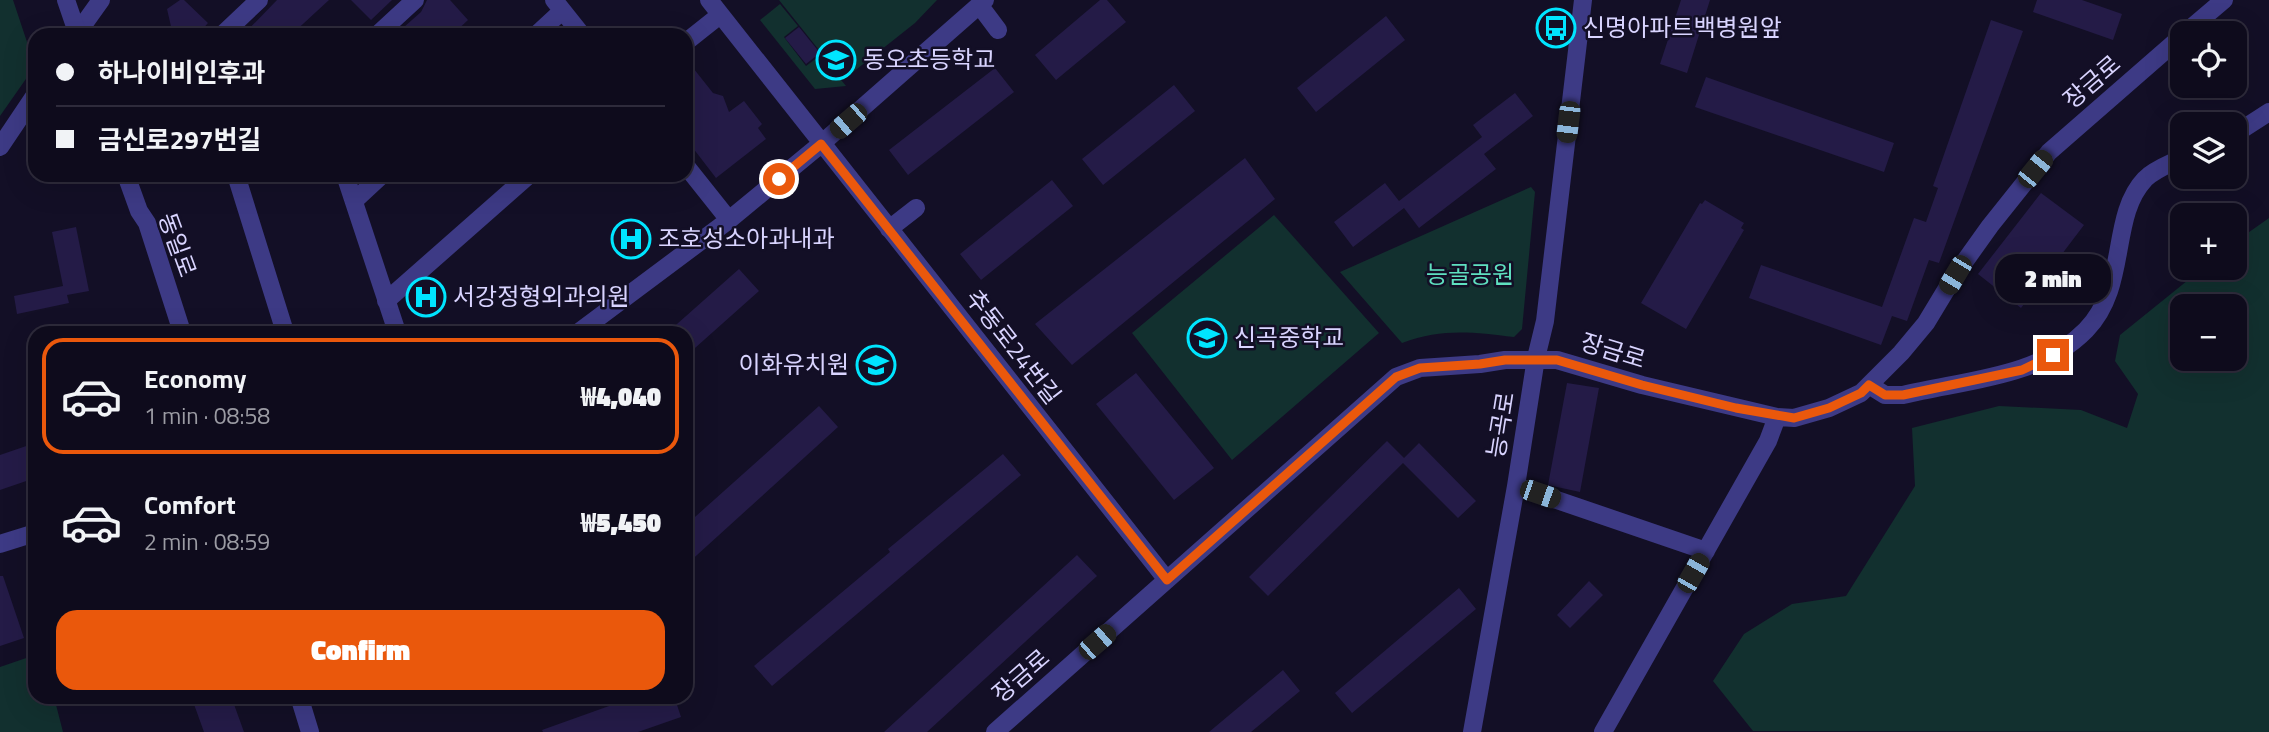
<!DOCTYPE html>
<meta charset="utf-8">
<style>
body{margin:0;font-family:"Titillium Web","Noto Sans KR",sans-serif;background:#1c1929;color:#f1f3f6;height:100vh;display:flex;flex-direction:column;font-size:26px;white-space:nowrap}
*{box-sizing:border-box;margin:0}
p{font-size:23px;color:#9b9ba3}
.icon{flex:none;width:38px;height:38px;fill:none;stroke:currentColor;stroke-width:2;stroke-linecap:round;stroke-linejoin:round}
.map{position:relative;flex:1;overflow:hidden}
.sheet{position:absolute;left:28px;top:326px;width:665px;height:378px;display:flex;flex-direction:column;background:#0e0b1c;border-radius:21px;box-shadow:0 7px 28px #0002,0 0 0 2px #2e2b3b}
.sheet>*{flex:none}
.banner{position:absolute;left:28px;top:28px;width:665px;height:154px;border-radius:21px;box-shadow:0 7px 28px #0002,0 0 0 2px #2e2b3b;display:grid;align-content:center;height:154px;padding:0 28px;background:#0e0b1c}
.tools{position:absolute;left:2170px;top:21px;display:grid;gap:14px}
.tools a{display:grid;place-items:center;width:77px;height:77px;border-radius:14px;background:#0e0b1c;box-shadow:0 7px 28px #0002,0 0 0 2px #2e2b3b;font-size:35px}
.end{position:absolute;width:32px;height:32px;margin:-16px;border:9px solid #ea580c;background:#fff;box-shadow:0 0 0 4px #fff}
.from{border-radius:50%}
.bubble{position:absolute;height:49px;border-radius:21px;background:#0e0b1c;box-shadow:0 7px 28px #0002,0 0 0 2px #2e2b3b;font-size:23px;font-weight:800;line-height:49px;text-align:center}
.car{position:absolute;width:21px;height:42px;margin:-21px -10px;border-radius:9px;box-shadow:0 0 5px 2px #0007;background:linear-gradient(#222 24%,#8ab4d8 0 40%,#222 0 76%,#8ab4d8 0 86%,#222 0)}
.banner b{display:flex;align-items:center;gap:24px;height:66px;font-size:26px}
.banner b+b{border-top:2px solid #2e2b3b}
.banner i{width:18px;height:18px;background:#f1f3f6}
ul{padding:12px 0 0;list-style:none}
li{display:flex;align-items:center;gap:21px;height:116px;margin:0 14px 10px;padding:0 14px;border:4px solid transparent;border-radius:21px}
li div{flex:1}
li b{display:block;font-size:26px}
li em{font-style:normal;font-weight:800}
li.selected{border-color:#ea580c}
li>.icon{width:63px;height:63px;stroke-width:1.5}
.button{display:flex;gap:14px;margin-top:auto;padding:14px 28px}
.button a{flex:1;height:80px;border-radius:21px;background:#ea580c;color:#fff;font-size:28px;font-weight:800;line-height:80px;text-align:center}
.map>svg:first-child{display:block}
.green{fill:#12302f;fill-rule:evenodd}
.building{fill:#241b47}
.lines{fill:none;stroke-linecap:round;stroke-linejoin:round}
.minor{stroke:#3d3a85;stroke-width:18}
.tertiary{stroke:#3d3a85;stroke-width:18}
.route{stroke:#ea580c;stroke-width:9}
.labels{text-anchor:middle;stroke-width:5;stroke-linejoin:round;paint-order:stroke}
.poi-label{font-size:24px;fill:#d9d4ff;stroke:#130f26;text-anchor:start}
.street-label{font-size:24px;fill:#d9d4ff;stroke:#130f26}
.park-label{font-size:24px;fill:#5fe0c0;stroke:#130f26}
</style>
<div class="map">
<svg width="2269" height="732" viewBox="0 0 2269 732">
<rect width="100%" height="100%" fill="#130f26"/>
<path class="green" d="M0 0H13L35 66 0 116Z
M779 0H937L915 23 843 80Z
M780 4 798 26 784 37 806 66 821 55 846 86 815 89 760 20Z
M1531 187 1535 192 1522 329 1514 337C1472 332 1442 328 1402 343L1340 272Z
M1274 215 1379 333 1232 460 1132 333Z
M2269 218V732L1753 731 1713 681 1744 634 1792 604 1846 596 1915 486 1912 428 1999 406 2081 410 2127 428 2138 394 2115 361 2120 335 2203 268H2235V242ZM2235 306V359H2182V306Z
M35 655V696L54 697 63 732H0V667Z"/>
<path class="building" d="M180 0H184L208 23 197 35H173L167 9Z
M277 0H329L291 35H243Z
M351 0H392L371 20Z
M427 0H450L468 20 452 35H395L421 12Z
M1100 0H1107L1126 22 1056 80 1035 55Z
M1681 0H1710L1687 73 1660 64Z
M2037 0H2082L2122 14 2113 40 2033 12Z
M1386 16 1405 40 1316 112 1297 88Z
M1991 20 2023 31 1939 263 1929 260 1907 321 1892 316 1881 345 1749 298 1761 265 1882 307 1914 218 1926 222 1938 188 1933 186Z
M799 27 820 53 806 64 785 38Z
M686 59 713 93 723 96 729 112 744 101 762 124 758 128 766 139 716 178 686 139Z
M995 68 1014 92 908 175 889 150Z
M1706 77 1894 143 1884 172 1695 107Z
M1174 85 1195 111 1103 185 1082 159Z
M1515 93 1533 116 1484 154 1496 169 1419 228 1404 208 1353 247 1334 222 1385 183 1399 201 1482 137 1473 125Z
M1245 158 1275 199 1072 365 1035 324Z
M1052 180 1073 206 981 280 960 254Z
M2041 193 2084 225 2021 308 1978 274Z
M1705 200 1744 223 1741 228 1744 230 1686 329 1641 303 1700 203 1702 204Z
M76 227 89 291 67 295 69 303 17 314 14 296 63 286 52 232Z
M739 269 759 291 686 356V332H668Z
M1136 373 1214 468 1174 500 1096 404Z
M1567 383 1599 388 1580 492 1548 485Z
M819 406 838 427 686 565V525Z
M1387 441 1404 458 1419 443 1476 501 1458 518 1403 463 1268 596 1249 577Z
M35 443V478L0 490V455Z
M1003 454 1021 475 772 686 754 666 890 552 888 549Z
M1077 555 1097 576 927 732H884Z
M0 576H3L24 638 0 646Z
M1589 581 1603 595 1570 628 1557 615Z
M1459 588 1476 609 1352 713 1335 693Z
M1283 670 1300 691 1251 732H1209Z
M191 696H231L244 732H204Z
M637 696H674L681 717 638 732H543L542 730Z"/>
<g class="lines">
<path class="minor" d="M554 0 582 35
M709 0 1167 580
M980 6 998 30
M2185 33 2224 0
M76 35 101 0
M222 35 259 0
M377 35 415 0
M536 35 562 11
M686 42 720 15
M2235 134 2269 112
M0 147 35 95
M686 166 729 220
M236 175 285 332
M345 175 397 332
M354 201 382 175
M889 229 916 208
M386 301 529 175
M579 332 729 220 821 144 985 0
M1869 385 1885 395H1903C1964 380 2039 378 2086 330 2129 286 2109 217 2145 179 2155 169 2170 164 2182 158
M1516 486 1706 551
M0 544 35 533
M995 732 1396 377 1420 368 1480 364 1505 360H1557L1642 385 1777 417 1794 418 1829 408 1861 393 1901 353 1926 323 1955 275 1990 226 2049 152 2182 36
M1472 732 1516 486 1536 358 1545 321 1583 0
M1603 732 1768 441 1777 417"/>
<path class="tertiary" d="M66 0 78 35
M126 175 139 211 147 223 182 332
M299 696 310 732"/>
</g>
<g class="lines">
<path class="route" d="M779 179 821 144 1167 580 1396 377 1420 368 1480 364 1505 360H1557L1642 385 1736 408 1794 418 1829 408 1861 393 1869 385 1885 395H1903L2022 370 2053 355"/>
</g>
<defs>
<symbol id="bus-ring" viewBox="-11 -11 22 22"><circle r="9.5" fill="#130f26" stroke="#00e5ff" stroke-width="1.5"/><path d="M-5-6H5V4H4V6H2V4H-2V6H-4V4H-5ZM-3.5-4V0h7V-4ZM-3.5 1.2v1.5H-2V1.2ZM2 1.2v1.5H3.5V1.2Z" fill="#00e5ff"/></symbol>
<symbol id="school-ring" viewBox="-11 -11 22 22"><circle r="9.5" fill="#130f26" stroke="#00e5ff" stroke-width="1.5"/><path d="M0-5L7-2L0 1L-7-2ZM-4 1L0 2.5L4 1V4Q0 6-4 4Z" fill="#00e5ff"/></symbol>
<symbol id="hospital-ring" viewBox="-11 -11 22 22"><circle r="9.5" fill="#130f26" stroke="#00e5ff" stroke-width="1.5"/><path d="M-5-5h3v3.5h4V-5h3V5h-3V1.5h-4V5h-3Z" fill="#00e5ff"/></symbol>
</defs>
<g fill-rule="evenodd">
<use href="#bus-ring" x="1534" y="6" width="44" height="44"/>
<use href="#school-ring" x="814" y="38" width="44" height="44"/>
<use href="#hospital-ring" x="609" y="217" width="44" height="44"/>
<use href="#hospital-ring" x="404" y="275" width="44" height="44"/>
<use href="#school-ring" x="1185" y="316" width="44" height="44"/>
<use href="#school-ring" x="854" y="343" width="44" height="44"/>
</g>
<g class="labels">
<g class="poi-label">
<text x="1583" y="36">신명아파트백병원앞</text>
<text x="863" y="68">동오초등학교</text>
<text x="658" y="247">조호성소아과내과</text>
<text x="453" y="305">서강정형외과의원</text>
<text x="1234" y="346">신곡중학교</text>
<text x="849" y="373" text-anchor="end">이화유치원</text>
</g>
<g class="street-label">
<text transform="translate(2092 82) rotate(-41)" y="8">장금로</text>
<text transform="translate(177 245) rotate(70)" y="8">동일로</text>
<text transform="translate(1013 347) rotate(52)" y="8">추동로24번길</text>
<text transform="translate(1613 351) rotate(17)" y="8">장금로</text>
<text transform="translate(1501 425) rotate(-81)" y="8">능곡로</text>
<text transform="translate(1021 676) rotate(-41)" y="8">장금로</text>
</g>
<g class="park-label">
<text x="1470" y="283">능골공원</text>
</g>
</g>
</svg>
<div class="tools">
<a><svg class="icon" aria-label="locate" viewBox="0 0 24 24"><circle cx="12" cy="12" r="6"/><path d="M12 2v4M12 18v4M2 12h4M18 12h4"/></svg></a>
<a><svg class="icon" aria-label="layers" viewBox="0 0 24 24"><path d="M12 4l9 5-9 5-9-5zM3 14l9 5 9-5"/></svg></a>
<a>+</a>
<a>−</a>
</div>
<i class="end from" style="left:779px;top:179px"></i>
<i class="end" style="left:2053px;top:355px"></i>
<div class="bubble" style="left:1995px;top:254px;width:116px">2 min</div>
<i class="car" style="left:848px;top:121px;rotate:229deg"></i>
<i class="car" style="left:1568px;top:122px;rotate:187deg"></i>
<i class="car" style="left:2035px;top:169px;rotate:39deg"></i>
<i class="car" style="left:1955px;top:275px;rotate:211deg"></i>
<i class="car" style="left:1540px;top:494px;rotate:109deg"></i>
<i class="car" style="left:1693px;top:573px;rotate:30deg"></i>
<i class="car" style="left:1097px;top:642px;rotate:49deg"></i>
<div class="banner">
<b><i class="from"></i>하나이비인후과</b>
<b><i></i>금신로297번길</b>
</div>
<section class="sheet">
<ul>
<li class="selected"><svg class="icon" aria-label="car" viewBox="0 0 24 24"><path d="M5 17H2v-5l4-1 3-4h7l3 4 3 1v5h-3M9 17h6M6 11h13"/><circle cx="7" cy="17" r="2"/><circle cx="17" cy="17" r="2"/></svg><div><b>Economy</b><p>1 min · 08:58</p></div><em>₩4,040</em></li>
<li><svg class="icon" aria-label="car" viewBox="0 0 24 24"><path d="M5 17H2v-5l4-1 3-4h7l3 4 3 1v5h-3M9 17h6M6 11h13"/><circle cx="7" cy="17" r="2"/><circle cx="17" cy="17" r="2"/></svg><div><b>Comfort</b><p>2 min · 08:59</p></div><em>₩5,450</em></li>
</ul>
<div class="button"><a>Confirm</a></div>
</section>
</div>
